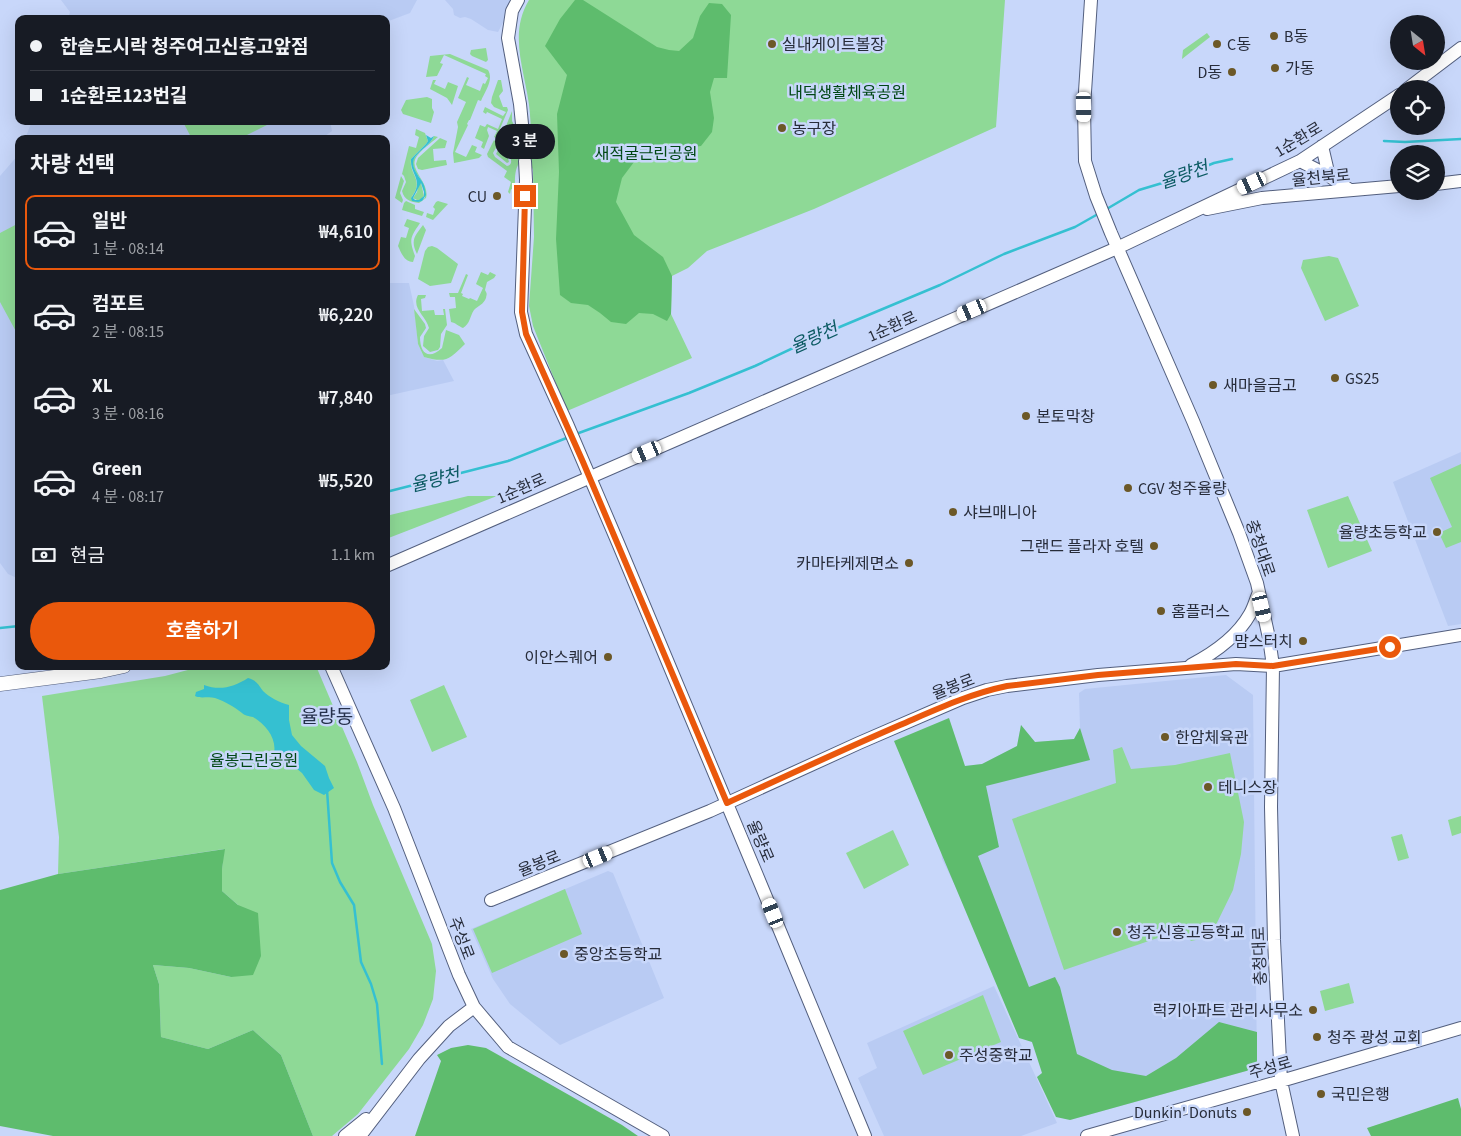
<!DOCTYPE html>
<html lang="ko">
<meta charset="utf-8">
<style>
body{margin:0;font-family:"Source Sans 3","Noto Sans KR",sans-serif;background:#20242c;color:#f1f3f6;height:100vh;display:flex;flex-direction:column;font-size:19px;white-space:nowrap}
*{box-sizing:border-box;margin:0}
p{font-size:16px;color:#9ea1a6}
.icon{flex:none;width:28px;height:28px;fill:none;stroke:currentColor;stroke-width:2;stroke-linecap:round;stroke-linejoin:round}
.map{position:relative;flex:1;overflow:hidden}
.drawer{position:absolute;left:15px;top:135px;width:375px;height:535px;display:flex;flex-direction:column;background:#171b24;border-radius:10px;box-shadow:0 5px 20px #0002}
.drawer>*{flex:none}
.hud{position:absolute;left:15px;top:15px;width:375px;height:110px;border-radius:10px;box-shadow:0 5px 20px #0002;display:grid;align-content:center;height:110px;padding:0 15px;background:#171b24}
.needle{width:32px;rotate:150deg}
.tools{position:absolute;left:1390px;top:15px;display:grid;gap:10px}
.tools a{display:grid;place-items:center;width:55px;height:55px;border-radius:50%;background:#171b24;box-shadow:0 5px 20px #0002;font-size:25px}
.end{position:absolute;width:22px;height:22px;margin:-11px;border:6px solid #ea580c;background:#fff;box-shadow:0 0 0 2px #fff}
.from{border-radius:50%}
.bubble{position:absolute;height:35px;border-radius:18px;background:#171b24;box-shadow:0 5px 20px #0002;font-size:16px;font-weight:600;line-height:35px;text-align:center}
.car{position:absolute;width:15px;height:30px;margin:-15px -8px;border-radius:6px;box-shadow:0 0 4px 1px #0007;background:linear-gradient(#fff 24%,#345 0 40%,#fff 0 76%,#345 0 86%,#fff 0)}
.hud b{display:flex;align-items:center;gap:18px;height:48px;font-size:19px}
.hud b+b{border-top:1px solid #363941}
.hud i{width:12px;height:12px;background:#f1f3f6}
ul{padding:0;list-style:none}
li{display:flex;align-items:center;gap:15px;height:75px;margin:0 10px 8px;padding:0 5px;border:2px solid transparent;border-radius:10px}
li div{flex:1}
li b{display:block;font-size:19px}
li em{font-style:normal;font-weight:600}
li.active{border-color:#ea580c}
li>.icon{width:45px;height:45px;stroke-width:1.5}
h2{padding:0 15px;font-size:22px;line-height:60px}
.pay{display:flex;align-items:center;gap:12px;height:55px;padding:0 15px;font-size:19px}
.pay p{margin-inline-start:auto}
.cta{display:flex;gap:10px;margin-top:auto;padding:10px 15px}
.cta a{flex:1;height:58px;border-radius:30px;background:#ea580c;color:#fff;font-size:20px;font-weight:600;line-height:58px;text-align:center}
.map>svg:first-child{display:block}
.built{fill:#b9cbf3}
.green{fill:#8ed996}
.forest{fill:#5ebc6d}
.water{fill:#35c0d1;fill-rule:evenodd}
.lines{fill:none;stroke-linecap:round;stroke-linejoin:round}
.stream{stroke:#35c0d1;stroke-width:2.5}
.secondary-tunnel{stroke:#a8b5d4;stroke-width:12;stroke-dasharray:12 6;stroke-linecap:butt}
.secondary-casing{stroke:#535f7e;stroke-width:14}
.primary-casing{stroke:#535f7e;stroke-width:15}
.secondary{stroke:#fff;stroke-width:12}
.primary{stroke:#fff;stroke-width:14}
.route{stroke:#ea580c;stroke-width:6}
.poi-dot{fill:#6c5827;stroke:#c8d7fa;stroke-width:2}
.labels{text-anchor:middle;stroke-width:5;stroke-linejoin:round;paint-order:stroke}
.poi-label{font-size:16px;fill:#272c3a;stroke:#c8d7fa;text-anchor:start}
.park-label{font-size:16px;fill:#004714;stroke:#c8d7fa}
.street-label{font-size:16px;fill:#272c3a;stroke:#c8d7fa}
.water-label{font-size:18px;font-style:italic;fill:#0b5a62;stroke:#c8d7fa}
.quarter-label{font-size:19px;fill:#25304b;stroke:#c8d7fa}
</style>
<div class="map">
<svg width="1461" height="1136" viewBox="0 0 1461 1136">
<rect width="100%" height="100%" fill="#c8d7fa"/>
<path class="built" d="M61 0H417L410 13 386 22V19H68L70 12Z
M445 0H515L498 32 488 30 471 19 465 17 460 18 454 15 453 9Z
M32 121H330L332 131 321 139H25Z
M19 154V579L8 574 0 563V176Z
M386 283H409L414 306 418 344 424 357 437 361 443 360 454 381 386 396Z
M1461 452V624L1448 626 1393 482Z
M1226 675 1253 695 1257 1068 1070 1120 942 859 941 850 965 766 982 764 1017 746 1021 725 1035 742 1074 739 1080 728 1079 693 1085 689Z
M608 871 613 873 664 998 560 1045 510 1004 493 979 471 929Z
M994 986 1057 1123 1021 1136H884L858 1078 877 1068 867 1043Z"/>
<path class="green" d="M529 0H1005L996 127 814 209 707 251 688 268 672 276 671 314 692 358 567 411 533 326 529 306 534 237 533 170 530 163 521 161C512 170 516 186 515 198L513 196 515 191 511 189 510 194 508 192 511 182 504 177 507 171 488 157 487 154 494 140 498 144 493 153 495 157 507 166C515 164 509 156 509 150L513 149V146L507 148 506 150 509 162 507 163 496 154 501 144 499 139 503 133 506 134 509 128 506 126 512 111V121L518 133H529C532 127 530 120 530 114 527 75 507 36 529 0Z
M1207 33 1210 37 1182 59 1183 50Z
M486 48 488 60 486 62 472 56 470 54 471 50Z
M450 54 488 70C494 80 485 91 481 101L478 100 470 120H469L467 124 468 125 455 152 466 157 472 145 477 147 475 152 482 155 479 158 454 163 453 153 458 127 457 122 466 102 458 98 467 77 469 78 466 85 480 91 483 83 485 84 488 78 485 76 486 74 444 55 440 63 443 64 437 76 426 77 430 56Z
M433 80H436L434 84 445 89 448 82 458 86 452 105 447 98 430 89Z
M498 80H501L503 91 499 96 503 107H507L508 110 496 138 494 137 497 131 488 127 487 130 489 136 484 149 481 147 483 142 475 138 480 125 485 127 487 124 498 129 502 119 487 112 486 114 483 112 485 107 503 116 506 112 494 107 491 103 492 97Z
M427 97 432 99V108L434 112 431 123 403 114 401 110 406 100Z
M184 121H275L239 139H192L183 122Z
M416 129 425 133 428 141 426 144 411 159C409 176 425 179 411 198L418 202 425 198C424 193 425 187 422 182 419 175 408 166 415 157 421 149 430 145 434 136L438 137C432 142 417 153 415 160 411 171 430 184 426 198L419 203C411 202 404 200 402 191L406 182 404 176 402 174 409 146 416 148 419 137 415 135Z
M440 138 447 141 445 148 433 149 434 161 446 160 447 165 422 170 418 169 416 164 418 158Z
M401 176 404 181 400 193 403 200 402 203 395 198Z
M419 183H421L424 196 419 201 413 198 417 192Z
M406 201 415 205V209L424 212 422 216 402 210 404 203Z
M438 201 448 204 433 220 426 217 427 213 433 215 435 209 433 207 436 202Z
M407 219 420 223C410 238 409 239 415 256L413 262C404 262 401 252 398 246L401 237 406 238 409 228 404 226Z
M19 223V337L0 302V233Z
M423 225 426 230 417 254C410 240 415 236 423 225Z
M432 246 437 248 458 264 451 283 430 286 418 279 425 251 428 247Z
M1329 256 1338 258 1359 306 1325 321 1301 268 1303 260Z
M481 272 488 275 490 272 496 275 494 278 487 282 485 290C487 294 487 293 486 298 484 304 478 306 474 310 470 316 470 324 463 328 458 326 456 323 451 322L449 309 456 308 455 297H450L449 293H458L466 274 468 275 461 293 463 294 462 296 469 299 470 298 477 301 483 288 476 284Z
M418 295H426L425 298 421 299 422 311 434 310 435 315H444L443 309H445L447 325 441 334 440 347 438 350 430 352 423 346 424 336 429 328C426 316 411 308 418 295Z
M414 309 425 324 426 328 420 337C420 354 429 360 442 348L446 330 459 335 465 344C449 360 446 363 424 357L418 344Z
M1461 464V542L1446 548 1439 533 1452 527 1430 478Z
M468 496H497L386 539V516Z
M1348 496 1372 551 1328 568 1307 510Z
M203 666H316L357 762 373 805 432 944 436 971 433 999 423 1025 409 1049 358 1114 332 1136H313L281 1055 253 1030 208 1049 161 1037 159 984 153 965 189 968 231 977 238 905 222 891V869L224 849 58 874 59 837 42 696 165 676Z
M444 685 467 737 432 752 410 700Z
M1122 747 1131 769 1175 765 1230 753 1244 822 1241 854 1233 890 1210 937 1191 941 1181 930 1064 970 1012 819 1116 783 1113 750Z
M1461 816V833L1452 836 1448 820Z
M893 830 909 865 864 889 846 853Z
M1402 834 1409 858 1398 861 1391 837Z
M565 889 582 934 492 973 473 929Z
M1349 983 1354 1003 1325 1011 1320 991Z
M983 995 1001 1042 923 1075 903 1031Z"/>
<path class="forest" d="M575 0H583L657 47 669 50 679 51 693 38 700 16 709 3 722 4 731 15 727 78H714L710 92 714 118 712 132 701 146 686 148 668 143 654 146 637 158 622 178 616 202 634 235 663 257 672 276 671 314 667 321 653 314 639 313 626 324 611 322 600 313 588 305 571 303 560 295 556 239 559 172 557 114 567 75 545 46 560 19Z
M949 718 965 766 982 764 1017 746 1021 725 1035 742 1074 739 1080 728 1090 760 986 786 999 847 978 856 1029 987 1055 977 1060 987 1077 1054 1112 1070 1146 1076 1176 1058 1219 1022 1257 1032V1068L1070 1120 1056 1117 1037 1077 1042 1073 1032 1042 1019 1038 894 741Z
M225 849 222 869V891L238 905 258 913 261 956 253 975 231 977 189 968 153 965 159 984 161 1037 208 1049 253 1030 281 1055 313 1136H53L0 1126V890L58 874Z
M468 1045 486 1048 622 1125 638 1136H415L441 1061 437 1055 451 1048Z
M1458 1098 1461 1109V1136H1371L1367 1128Z"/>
<path class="water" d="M426 135 431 138 434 136C430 145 421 149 415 157 409 166 419 176 423 183 425 187 425 190 426 195L422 201 418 202 412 201 411 198C425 179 410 176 411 159L426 144 428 141ZM421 183 424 192V196L419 200H415L413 198Z
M248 678C256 680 258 684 263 691 269 697 280 703 289 705V720L292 735 301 746 325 766 329 778 334 788 324 795 314 790 302 773 296 768 283 762 274 753C277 738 265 724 253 717 249 716 245 716 242 713 233 706 226 702 215 698 208 696 201 699 195 696L196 692 204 689V685C220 691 234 687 248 678Z"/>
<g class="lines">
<path class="stream" d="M1384 141 1405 142 1461 139
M1105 210 1139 190 1169 181 1214 163 1232 159
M576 434 689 393 755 366 823 334 940 285 1004 254 1075 227 1098 214
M386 492 508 461 569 437
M0 628 19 626
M327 790 332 863 340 882 354 905 361 962 371 984 377 1004 382 1064"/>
<path class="secondary-tunnel" d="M523 134 525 161"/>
<defs>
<path id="secondary" d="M518 0 512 11 508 38 520 104 523 134
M1091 0 1084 107 1085 161 1096 196 1111 233 1193 421 1239 533 1257 583 1269 638 1273 666 1271 807 1274 940 1281 1081 1293 1136
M1407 89 1461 48
M1322 146 1329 176
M525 161 526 180 521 312 526 334 568 426 618 543 761 885 865 1136
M1300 161 1329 176 1350 190
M1436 184 1461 181
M1207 209 1262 198 1399 186
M386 566 1117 248 1300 161 1399 95
M1191 665C1214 653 1237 637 1250 614 1254 607 1256 599 1259 592
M331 666 394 808 459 975 474 1007 508 1047 663 1136
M491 900 710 811 859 743 963 698 987 690 1007 686 1098 675 1236 664 1273 666 1461 635
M345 1136 366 1119
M360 1136 419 1059 449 1026 474 1007
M1087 1136 1281 1081 1461 1028"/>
<path id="primary" d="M0 684 101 671 124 666"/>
</defs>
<use href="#secondary" class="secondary-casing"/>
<use href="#primary" class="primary-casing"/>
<use href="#secondary" class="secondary"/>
<use href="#primary" class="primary"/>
</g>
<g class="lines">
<path class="route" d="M525 196 522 312 526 334 583 462 727 803C784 777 842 750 900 725 935 710 969 694 1007 686L1098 675 1236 664 1273 666 1390 647"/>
</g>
<g class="poi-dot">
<circle cx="1274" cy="36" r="5"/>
<circle cx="772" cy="44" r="5"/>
<circle cx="1217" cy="44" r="5"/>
<circle cx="1275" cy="68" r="5"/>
<circle cx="1232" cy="72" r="5"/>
<circle cx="782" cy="128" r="5"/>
<circle cx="497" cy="196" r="5"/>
<circle cx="1335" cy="378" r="5"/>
<circle cx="1213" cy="385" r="5"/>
<circle cx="1026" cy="416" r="5"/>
<circle cx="1128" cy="488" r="5"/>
<circle cx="953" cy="512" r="5"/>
<circle cx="1437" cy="532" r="5"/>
<circle cx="1154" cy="546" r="5"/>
<circle cx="909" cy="563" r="5"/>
<circle cx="1161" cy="611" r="5"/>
<circle cx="1303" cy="641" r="5"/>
<circle cx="608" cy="657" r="5"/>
<circle cx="1165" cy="737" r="5"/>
<circle cx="1208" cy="787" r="5"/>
<circle cx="1117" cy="932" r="5"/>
<circle cx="564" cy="954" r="5"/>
<circle cx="1313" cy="1010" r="5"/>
<circle cx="1317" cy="1037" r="5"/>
<circle cx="949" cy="1055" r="5"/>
<circle cx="1321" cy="1094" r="5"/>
<circle cx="1247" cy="1112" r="5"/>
</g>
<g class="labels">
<g class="poi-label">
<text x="1284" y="42">B동</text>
<text x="782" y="50">실내게이트볼장</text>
<text x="1227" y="50">C동</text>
<text x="1285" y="74">가동</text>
<text x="1222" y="78" text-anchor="end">D동</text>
<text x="792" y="134">농구장</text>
<text x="487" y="202" text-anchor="end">CU</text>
<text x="1345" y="384">GS25</text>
<text x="1223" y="391">새마을금고</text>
<text x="1036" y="422">본토막창</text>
<text x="1138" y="494">CGV 청주율량</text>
<text x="963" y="518">샤브매니아</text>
<text x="1427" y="538" text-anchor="end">율량초등학교</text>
<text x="1144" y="552" text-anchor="end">그랜드 플라자 호텔</text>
<text x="899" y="569" text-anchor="end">카마타케제면소</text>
<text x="1171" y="617">홈플러스</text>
<text x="1293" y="647" text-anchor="end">맘스터치</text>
<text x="598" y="663" text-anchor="end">이안스퀘어</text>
<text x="1175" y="743">한암체육관</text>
<text x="1218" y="793">테니스장</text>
<text x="1127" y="938">청주신흥고등학교</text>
<text x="574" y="960">중앙초등학교</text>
<text x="1303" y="1016" text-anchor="end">럭키아파트 관리사무소</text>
<text x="1327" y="1043">청주 광성 교회</text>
<text x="959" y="1061">주성중학교</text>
<text x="1331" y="1100">국민은행</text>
<text x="1237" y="1118" text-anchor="end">Dunkin' Donuts</text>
</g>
<g class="park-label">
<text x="847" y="98">내덕생활체육공원</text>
<text x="646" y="159">새적굴근린공원</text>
<text x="254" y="766">율봉근린공원</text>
</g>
<g class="street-label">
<text transform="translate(1298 139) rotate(-31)" y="6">1순환로</text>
<text transform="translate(1321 177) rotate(-6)" y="6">율천북로</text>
<text transform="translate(892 326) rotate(-24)" y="6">1순환로</text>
<text transform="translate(521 488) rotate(-24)" y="6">1순환로</text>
<text transform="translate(1261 548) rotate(71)" y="6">충청대로</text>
<text transform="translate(953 686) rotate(-21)" y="6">율봉로</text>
<text transform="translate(761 841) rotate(67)" y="6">율량로</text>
<text transform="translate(539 863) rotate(-22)" y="6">율봉로</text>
<text transform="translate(462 938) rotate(69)" y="6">주성로</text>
<text transform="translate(1259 956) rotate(-92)" y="6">충청대로</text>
<text transform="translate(1270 1067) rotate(-16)" y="6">주성로</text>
</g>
<g class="water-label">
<text transform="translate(1184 175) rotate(-19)" y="6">율량천</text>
<text transform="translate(814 338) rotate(-24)" y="6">율량천</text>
<text transform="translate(435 480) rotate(-14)" y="6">율량천</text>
</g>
<g class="quarter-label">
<text x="327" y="723">율량동</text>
</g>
</g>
</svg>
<div class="tools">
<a><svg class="needle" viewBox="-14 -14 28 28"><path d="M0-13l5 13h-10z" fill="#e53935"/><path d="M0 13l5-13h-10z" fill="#9ea1a6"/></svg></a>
<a><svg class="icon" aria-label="locate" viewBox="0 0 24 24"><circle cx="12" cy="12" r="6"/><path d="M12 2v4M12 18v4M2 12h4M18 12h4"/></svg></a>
<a><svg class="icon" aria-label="layers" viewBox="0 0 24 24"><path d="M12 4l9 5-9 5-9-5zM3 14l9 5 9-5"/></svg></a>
</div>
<i class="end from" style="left:1390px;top:647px"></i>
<i class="end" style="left:525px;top:196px"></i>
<div class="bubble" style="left:495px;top:124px;width:60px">3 분</div>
<i class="car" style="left:1084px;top:107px;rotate:179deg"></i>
<i class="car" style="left:1252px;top:183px;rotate:245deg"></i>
<i class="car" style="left:972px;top:310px;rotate:247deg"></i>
<i class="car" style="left:647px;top:452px;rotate:247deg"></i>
<i class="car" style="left:1262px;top:607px;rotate:167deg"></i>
<i class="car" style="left:598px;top:857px;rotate:68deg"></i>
<i class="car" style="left:773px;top:913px;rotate:338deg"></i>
<div class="hud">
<b><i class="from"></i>한솥도시락 청주여고신흥고앞점</b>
<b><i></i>1순환로123번길</b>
</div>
<section class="drawer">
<h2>차량 선택</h2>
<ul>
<li class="active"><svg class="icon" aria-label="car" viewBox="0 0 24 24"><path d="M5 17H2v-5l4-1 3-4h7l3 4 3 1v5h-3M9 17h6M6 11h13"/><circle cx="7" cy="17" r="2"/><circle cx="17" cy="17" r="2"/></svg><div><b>일반</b><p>1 분 · 08:14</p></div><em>₩4,610</em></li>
<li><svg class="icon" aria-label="car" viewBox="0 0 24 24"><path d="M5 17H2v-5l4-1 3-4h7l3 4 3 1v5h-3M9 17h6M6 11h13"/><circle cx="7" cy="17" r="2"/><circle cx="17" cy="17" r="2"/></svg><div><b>컴포트</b><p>2 분 · 08:15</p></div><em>₩6,220</em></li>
<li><svg class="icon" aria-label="car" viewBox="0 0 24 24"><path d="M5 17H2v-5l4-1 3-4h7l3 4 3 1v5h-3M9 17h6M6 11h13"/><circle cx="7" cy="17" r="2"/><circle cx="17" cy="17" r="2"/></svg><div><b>XL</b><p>3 분 · 08:16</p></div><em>₩7,840</em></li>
<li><svg class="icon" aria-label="car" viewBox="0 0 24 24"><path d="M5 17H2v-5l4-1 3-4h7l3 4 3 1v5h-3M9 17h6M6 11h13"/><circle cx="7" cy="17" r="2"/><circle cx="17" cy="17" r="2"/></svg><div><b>Green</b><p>4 분 · 08:17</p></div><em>₩5,520</em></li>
</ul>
<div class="pay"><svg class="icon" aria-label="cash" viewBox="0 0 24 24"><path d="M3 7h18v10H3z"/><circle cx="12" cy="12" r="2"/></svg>현금<p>1.1 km</p></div>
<div class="cta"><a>호출하기</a></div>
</section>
</div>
